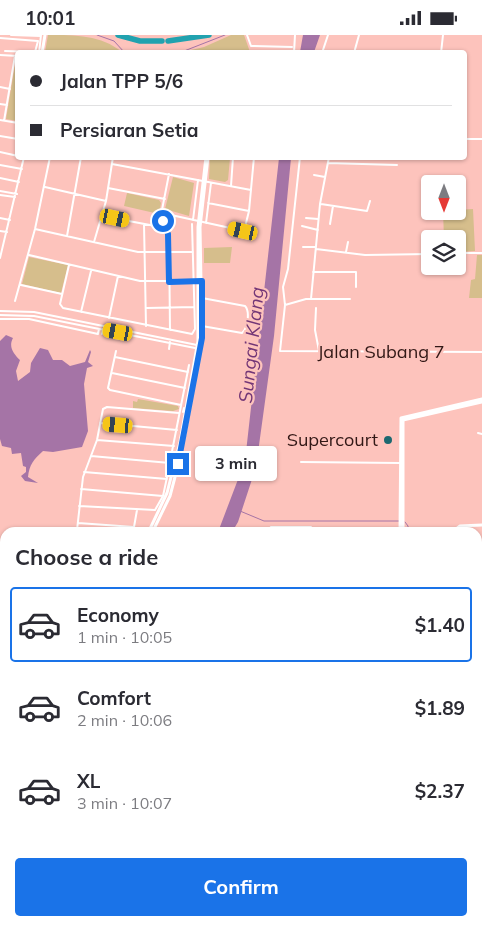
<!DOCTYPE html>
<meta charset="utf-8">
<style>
body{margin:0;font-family:Mulish,sans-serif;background:#f2f2f3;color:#2b2b33;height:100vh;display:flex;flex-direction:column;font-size:19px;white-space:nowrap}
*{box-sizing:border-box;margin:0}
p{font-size:16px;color:#7c7c81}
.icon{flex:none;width:28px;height:28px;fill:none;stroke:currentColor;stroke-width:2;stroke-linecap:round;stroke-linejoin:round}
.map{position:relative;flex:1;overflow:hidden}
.panel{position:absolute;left:0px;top:492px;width:482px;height:399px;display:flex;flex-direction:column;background:#fff;border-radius:15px 15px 0 0;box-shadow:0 1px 4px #0004}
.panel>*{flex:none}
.banner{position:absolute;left:15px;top:15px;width:452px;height:110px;border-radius:5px;box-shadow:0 1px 4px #0004;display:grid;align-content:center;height:110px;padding:0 15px;background:#fff}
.needle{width:32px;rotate:180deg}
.controls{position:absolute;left:421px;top:140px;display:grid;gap:10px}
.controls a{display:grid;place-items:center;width:45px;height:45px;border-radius:5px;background:#fff;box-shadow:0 1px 4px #0004;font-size:25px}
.end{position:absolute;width:22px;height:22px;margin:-11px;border:6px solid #1a73e8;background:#fff;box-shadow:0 0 0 2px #fff}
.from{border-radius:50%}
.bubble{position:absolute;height:35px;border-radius:5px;background:#fff;box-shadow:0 1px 4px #0004;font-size:16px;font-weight:700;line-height:35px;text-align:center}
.car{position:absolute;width:15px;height:30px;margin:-15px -8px;border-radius:6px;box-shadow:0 0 4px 1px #0007;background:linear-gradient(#f5c518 24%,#345 0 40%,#f5c518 0 76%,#345 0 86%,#f5c518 0)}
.banner b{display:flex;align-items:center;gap:18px;height:48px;font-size:19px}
.banner b+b{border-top:1px solid #e1e1e2}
.banner i{width:12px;height:12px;background:#2b2b33}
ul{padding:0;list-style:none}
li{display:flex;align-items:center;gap:15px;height:75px;margin:0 10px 8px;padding:0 5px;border:2px solid transparent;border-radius:5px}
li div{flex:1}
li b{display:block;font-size:19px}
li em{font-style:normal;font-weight:700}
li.active{border-color:#1a73e8}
li>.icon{width:45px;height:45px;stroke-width:1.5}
h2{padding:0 15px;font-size:22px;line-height:60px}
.button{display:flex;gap:10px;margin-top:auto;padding:10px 15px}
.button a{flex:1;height:58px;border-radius:5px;background:#1a73e8;color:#fff;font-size:20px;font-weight:700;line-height:58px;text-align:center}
.status{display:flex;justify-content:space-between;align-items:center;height:35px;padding:0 25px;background:#fff;direction:ltr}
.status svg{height:14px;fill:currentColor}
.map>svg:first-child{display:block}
.green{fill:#d6be8c}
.water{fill:#a574a6}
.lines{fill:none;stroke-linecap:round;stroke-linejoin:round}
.stream{stroke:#a574a6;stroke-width:1}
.minor{stroke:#fff;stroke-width:2}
.tertiary{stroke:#fff;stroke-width:3}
.secondary{stroke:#fff;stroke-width:4}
.primary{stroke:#7ac7cf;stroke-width:4.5}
.motorway{stroke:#21a2af;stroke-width:5.5}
.tram{stroke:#583835;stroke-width:1}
.route{stroke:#1a73e8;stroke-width:6}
.poi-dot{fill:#1c6870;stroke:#fdc3bc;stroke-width:2}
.labels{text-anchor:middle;stroke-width:4.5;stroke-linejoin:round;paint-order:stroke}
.street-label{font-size:18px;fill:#321816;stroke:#fdc3bc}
.poi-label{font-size:18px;fill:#321816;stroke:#fdc3bc;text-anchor:end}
.water-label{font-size:19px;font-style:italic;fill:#733676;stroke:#fdc3bc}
</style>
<div class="status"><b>10:01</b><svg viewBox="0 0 49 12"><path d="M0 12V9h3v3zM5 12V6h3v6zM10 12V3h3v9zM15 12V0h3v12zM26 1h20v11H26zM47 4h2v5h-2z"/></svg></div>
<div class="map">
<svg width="482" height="891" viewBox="0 0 482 891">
<rect width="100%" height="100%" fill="#fdc3bc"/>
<path class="green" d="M48 0C76 0 101 0 122 17H45Z
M231 0H244L250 17H183L204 12Z
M16 23H18L17 86 6 84Z
M210 123H230L228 145 225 147 209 144Z
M173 142 194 148 189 181 165 174Z
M127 158 159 165 161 168 159 179 124 171Z
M458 159V175L473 174 475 216 458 217V204H444L443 176H458Z
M232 212 230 228H204V213Z
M477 220H482V263H469L471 245 475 244Z
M29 222 68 230 61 258 22 249Z
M138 364 178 371 179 374 173 376 133 373V366L137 367Z"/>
<path class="water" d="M303 0H320L314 17H300Z
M279 123H291L274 301 256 432 238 487 232 497H218L245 426Z
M6 300 13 303C8 312 14 319 20 325L16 336 18 346 30 337 31 328 40 313 48 315 53 325H62L70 331 85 327 90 315 91 317 88 327 93 331 87 333 84 349 88 396 82 412 53 417 43 416C34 424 29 430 28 442L38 448 25 446 21 441 26 437V432L23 431 21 418 12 419 11 413 2 411 0 404V306Z"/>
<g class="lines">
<path class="stream" d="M97 0 114 6 125 18
M179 18 225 0
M240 476 264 486H399
M405 487 408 491V498
M406 891V886"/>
<path class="minor" d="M11 0 41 1
M247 0 251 11 292 12
M0 3 38 6 35 17 5 16
M39 18 41 0
M294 18 295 0
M322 18 328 0
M354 18 359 0
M441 18 443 0
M0 20 18 21
M0 52 10 54
M0 69 7 70
M0 85 18 88
M4 86 15 21
M0 101 18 104
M465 104H482
M0 117 18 121
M300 122 288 234 283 252 285 270 280 316 482 317
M328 128 397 130
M112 129 251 155
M0 130 22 134
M169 139 161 180 169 199 170 295
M314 140 325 142
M0 143 19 147
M231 151 233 122
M45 152 106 166
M108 153 165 164
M0 156 17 159
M0 160 15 162
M208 168 249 176
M321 169 367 176 370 166
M162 178 244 196 249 176 254 122
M102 181 166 193
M0 183 10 185
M306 183 318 184
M193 185 198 145
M206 188 211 148
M144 189 146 291
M330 189 333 171
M302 191 318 195
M35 194 138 217H193
M0 196 7 197
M67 201 81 122
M94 207 106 166 113 122
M303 212H316
M316 214 365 220 430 219
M346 217 348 207
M458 218H482
M29 220 140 246H198
M0 223 24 122
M69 230 60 269 63 273 192 299 195 294 192 189
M313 237H356V252
M21 250 62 259
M311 264 320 169 329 122
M15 266 35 194 50 122
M285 270 306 264H350
M147 273 194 272
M316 273 315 295 319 316
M0 276 34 277 197 310
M81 277 91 236
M0 280 34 281 195 313
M109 283 118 241
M0 284H29L98 299 99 294
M202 291 242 298C248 293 250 276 245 271L202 263
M102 299 103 294
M169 314 170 307
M116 316 108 353 110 355 181 370
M115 322 188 337
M112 338 185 353
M183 377 184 373
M100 388 177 395
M478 398 482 399
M97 405 174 411
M91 421 170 428
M301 427 400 428
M84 437 167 444
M81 454 163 461
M79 471 155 475 163 461 166 447 189 330
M78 488 134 492 137 475
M77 495 83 442 97 405 103 374 107 372 179 378
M266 498 271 492H311L315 498
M0 517 1 518
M0 534V550
M478 839 482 831
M0 856 5 842
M478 865H482
M0 867 5 869
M478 879H482
M23 886 36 891
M87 886 99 891
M127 886 139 891
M165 886 177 891
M202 886 214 891
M238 886 240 891H264
M471 886 472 891
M42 891 45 886
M107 891 109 886
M160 891 161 886
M188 891 190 886
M218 891 220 886"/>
<path class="tertiary" d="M42 18 45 0
M148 498 167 458 180 407 198 306V192L206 122
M152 498 170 461 175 442 185 399 202 303 200 192 208 122
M400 498 401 383 482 364
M403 498V385L482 367
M451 498 460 491 482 490
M0 599 5 600
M0 603 5 604
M478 796 482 800
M398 886V891
M264 891V886
M402 891V886"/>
<path class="secondary" d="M478 639H482
M478 642H482
M152 891 153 886
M155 891 157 886"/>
<path class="primary" d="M478 820 482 814
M478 828 482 821
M462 891V886
M467 891V886"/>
<path class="motorway" d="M118 0 140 6H162
M168 6 209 0"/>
<path class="tram" d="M478 822 482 816
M463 886V891"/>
</g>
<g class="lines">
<path class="route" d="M163 186 168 199 169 247 202 246V303L178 429"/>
</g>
<circle class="poi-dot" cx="388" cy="405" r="5"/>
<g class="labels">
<g class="street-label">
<text x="381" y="323">Jalan Subang 7</text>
</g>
<g class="poi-label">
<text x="378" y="411">Supercourt</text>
</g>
<g class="water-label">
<text transform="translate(251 310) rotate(-84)" y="7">Sungai Klang</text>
</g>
</g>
</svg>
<div class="controls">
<a><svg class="needle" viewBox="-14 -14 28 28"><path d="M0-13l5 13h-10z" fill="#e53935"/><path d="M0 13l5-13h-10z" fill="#7c7c81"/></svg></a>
<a><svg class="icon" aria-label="layers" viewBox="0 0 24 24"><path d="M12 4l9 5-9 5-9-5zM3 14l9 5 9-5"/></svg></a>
</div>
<i class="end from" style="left:163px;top:186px"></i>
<i class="end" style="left:178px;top:429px"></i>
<div class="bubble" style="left:195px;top:411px;width:82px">3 min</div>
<i class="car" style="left:115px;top:183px;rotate:102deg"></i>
<i class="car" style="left:243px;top:196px;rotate:283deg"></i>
<i class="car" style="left:118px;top:297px;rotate:280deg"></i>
<i class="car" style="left:118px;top:390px;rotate:275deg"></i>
<div class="banner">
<b><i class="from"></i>Jalan TPP 5/6</b>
<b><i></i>Persiaran Setia</b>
</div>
<section class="panel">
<h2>Choose a ride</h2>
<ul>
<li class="active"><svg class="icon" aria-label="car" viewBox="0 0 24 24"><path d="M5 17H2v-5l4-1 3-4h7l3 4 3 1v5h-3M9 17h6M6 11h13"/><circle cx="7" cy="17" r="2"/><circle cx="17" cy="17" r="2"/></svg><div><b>Economy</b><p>1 min · 10:05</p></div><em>$1.40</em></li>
<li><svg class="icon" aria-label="car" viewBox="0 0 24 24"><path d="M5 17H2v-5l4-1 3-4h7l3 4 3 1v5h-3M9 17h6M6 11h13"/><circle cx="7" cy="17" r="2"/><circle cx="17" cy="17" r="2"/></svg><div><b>Comfort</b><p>2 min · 10:06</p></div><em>$1.89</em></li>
<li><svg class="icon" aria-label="car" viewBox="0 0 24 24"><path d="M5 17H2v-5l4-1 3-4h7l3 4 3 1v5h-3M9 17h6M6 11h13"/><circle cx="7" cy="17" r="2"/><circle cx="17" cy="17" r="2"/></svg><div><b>XL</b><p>3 min · 10:07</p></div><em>$2.37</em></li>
</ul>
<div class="button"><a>Confirm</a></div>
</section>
</div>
